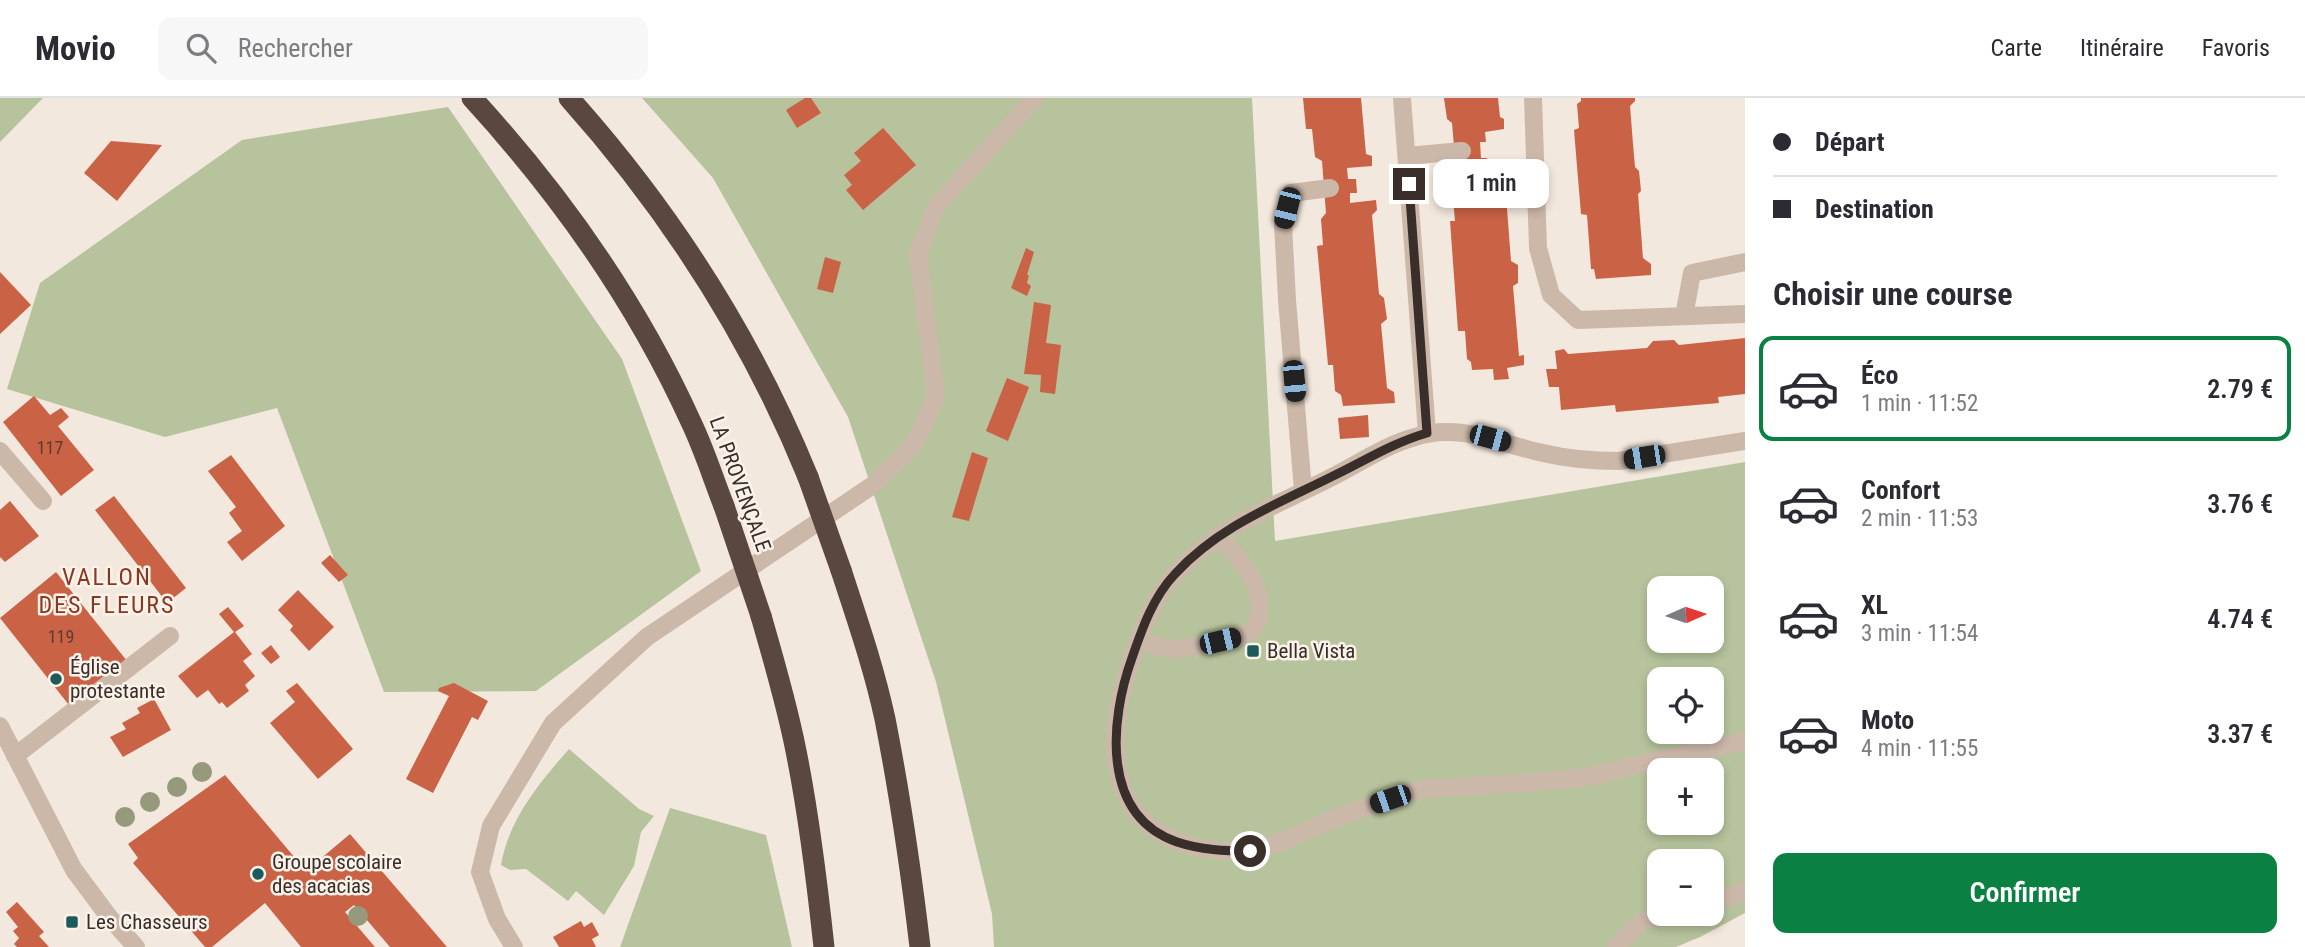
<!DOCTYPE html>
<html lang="fr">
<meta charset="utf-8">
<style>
body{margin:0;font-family:"Roboto Condensed",sans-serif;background:#f7f7f7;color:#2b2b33;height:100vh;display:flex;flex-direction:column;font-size:26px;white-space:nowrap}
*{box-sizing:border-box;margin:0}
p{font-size:23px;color:#7c7c81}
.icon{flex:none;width:38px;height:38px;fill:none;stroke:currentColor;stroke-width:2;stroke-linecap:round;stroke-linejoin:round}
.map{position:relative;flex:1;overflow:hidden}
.panel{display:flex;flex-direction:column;background:#fff;width:560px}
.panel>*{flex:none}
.guide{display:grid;align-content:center;height:154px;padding:0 28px;background:#fff}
.needle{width:46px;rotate:87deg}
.controls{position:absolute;left:1647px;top:478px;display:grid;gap:14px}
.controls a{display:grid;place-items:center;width:77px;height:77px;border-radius:14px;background:#fff;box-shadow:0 4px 10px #0003;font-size:35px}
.end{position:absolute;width:32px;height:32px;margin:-16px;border:9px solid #392e29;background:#fff;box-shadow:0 0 0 4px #fff}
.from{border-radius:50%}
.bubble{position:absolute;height:49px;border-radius:14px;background:#fff;box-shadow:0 4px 10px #0003;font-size:23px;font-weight:600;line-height:49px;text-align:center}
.car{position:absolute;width:21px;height:42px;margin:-21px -10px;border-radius:9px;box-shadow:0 0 5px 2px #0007;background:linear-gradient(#222 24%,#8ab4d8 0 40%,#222 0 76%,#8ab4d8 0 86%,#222 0)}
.guide b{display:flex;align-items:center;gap:24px;height:66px;font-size:26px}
.guide b+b{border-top:2px solid #e1e1e2}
.guide i{width:18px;height:18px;background:#2b2b33}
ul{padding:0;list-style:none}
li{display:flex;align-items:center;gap:21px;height:105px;margin:0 14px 10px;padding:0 14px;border:4px solid transparent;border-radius:14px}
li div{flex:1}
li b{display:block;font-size:26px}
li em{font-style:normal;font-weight:600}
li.active{border-color:#0b8043}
li>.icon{width:63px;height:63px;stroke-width:1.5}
h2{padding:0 28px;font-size:32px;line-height:84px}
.primary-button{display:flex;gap:14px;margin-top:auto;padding:14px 28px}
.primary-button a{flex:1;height:80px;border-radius:14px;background:#0b8043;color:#fff;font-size:28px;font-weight:600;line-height:80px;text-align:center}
header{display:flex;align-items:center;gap:42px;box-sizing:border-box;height:98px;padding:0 35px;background:#fff;border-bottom:2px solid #e1e1e2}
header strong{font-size:33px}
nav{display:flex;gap:38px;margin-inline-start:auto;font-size:24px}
.search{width:490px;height:63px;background:#f7f7f7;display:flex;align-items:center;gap:18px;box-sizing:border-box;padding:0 24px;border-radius:14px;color:#7c7c81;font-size:26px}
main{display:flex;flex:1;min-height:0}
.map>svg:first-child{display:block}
.green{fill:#b7c39d;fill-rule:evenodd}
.building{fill:#ca6245}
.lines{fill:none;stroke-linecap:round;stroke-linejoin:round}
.minor{stroke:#ccb8a9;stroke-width:18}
.highway{stroke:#5a4740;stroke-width:21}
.highway-bridge{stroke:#5a4740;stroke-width:21}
.tree{fill:#96997c}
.route{stroke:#392e29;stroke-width:9}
.poi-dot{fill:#1d5a5c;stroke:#fbf3ea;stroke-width:2.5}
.labels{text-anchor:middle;stroke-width:5;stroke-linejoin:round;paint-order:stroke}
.number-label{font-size:18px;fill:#5d3b30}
.street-label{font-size:21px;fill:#392e29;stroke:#fbf3ea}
.poi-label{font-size:21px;fill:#392e29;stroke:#fbf3ea;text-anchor:start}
.quarter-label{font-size:24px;letter-spacing:2px;fill:#8b361f;stroke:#fbf3ea}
</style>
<header>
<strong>Movio</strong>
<div class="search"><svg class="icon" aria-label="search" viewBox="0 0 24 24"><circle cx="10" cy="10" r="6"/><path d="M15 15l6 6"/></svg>Rechercher</div>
<nav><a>Carte</a><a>Itinéraire</a><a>Favoris</a></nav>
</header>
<main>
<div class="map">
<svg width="1745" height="849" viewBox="0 0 1745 849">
<rect width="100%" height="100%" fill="#f3e8de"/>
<path class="green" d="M0 0H43L0 44Z
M642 0H1252L1275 443 1745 364V815L1700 839 1676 849H994L992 816 936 584 848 319 713 80ZM1659 490H1712V542H1659ZM1659 581H1712V634H1659ZM1659 672H1712V724H1659ZM1659 763H1712V816H1659Z
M448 9 622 261 701 473 536 593 384 594 277 310 165 339 7 291 40 185 242 42Z
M569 651 639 711 654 718 641 734 634 768 604 817 576 793 568 803 526 771 510 772 501 767C509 721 539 685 569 651Z
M670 710 766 737 792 849H620Z"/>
<path class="building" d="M805 0H811L821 15 797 30 786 12Z
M1303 0H1361L1366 56 1372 58V68L1347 70 1348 81H1356L1357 95H1350V105L1376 102 1377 112 1372 117 1379 196 1384 200 1387 221 1381 226 1387 290 1394 294 1395 305 1343 308 1341 297 1335 293 1333 267H1328L1317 148 1323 147 1321 121 1326 115 1322 63 1315 59 1312 31H1306Z
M1444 0H1498L1500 19 1504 21V31L1485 34 1486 44H1480L1481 60H1487V70L1508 68 1509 80 1505 84 1511 163 1518 167V185L1513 188 1519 258 1524 257V267L1507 270 1509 281 1494 282 1493 271 1472 272 1471 264 1467 261 1465 233H1458L1450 123H1455L1452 89 1457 83 1452 25 1447 21Z
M1581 0H1635V3L1630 8 1633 46 1635 69 1639 73 1641 93 1638 96 1643 160 1651 166V177L1596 181 1594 171H1591L1587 117 1581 116 1574 32 1579 30 1577 6 1581 3Z
M883 30 916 67 863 112 846 92 852 87 844 77 861 63 854 55Z
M111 43 162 47 117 103 84 75Z
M1026 150 1034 154 1027 177H1029L1027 185 1031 188 1027 198 1011 190Z
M825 159 841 164 833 195 817 191Z
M0 174 31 207 0 236Z
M1034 204 1051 207 1046 245 1061 247 1055 296 1040 294 1041 277 1024 276Z
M1745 240V296L1718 299 1719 305 1616 314 1615 307 1561 312 1559 289H1549L1546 271H1557L1555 253 1564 251 1568 256 1647 250 1653 243 1674 242 1679 247Z
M1007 280 1029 289 1008 343 986 333Z
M34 298 50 317 61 310 69 319 58 328 94 372 61 398 3 324Z
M1368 317 1369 339 1340 341 1338 320Z
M972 354 988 360 969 423 952 419Z
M231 357 285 428 242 463 227 444 242 433 229 415 236 409 208 373Z
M114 398 186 490 167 505 95 412Z
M10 403 39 438 5 464 0 459V412Z
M330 457 348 477 339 484 321 465Z
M56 474 127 563 69 607 0 520Z
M298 492 334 529 309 553 290 532 293 528 278 512Z
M228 509 244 528 235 534 252 556 243 563 255 578 245 587 249 593 227 610 222 604 219 606 208 592 197 600 178 578 234 534 219 516Z
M271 547 280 559 271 566 261 555Z
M297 585 353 651 318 681 270 625 295 604 286 593Z
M454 585 488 603 478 622 472 619 433 695 406 681 449 598 438 593 439 590Z
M154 601 171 632 123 659 110 639 126 631 122 625 140 615 137 610Z
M225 677 306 773 350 736 447 849H390L354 807 345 814 375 849H301L265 805 212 849H205L133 765 138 760 128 746Z
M17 804 44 834 39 838 49 849H17L14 846 19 840 13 833 18 829 6 814Z
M581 823 584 829 592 824 599 837 592 841 596 849H559L553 839Z"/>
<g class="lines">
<path class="minor" d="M1402 0 1427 335
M1533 0 1538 150 1551 197 1578 222 1745 216
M1407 58 1462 53
M1684 218 1692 175 1745 164
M1745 343 1619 363C1593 363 1568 361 1543 355 1500 346 1460 324 1415 339 1386 347 1361 364 1334 378 1274 409 1225 424 1176 475 1156 496 1144 526 1134 554 1106 632 1098 729 1200 750 1259 762 1287 740 1339 719 1354 713 1369 708 1384 703 1395 699 1406 694 1417 692 1430 690 1445 690 1458 689 1500 686 1542 685 1583 679 1601 677 1619 671 1637 667 1673 659 1709 651 1745 643
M0 353 43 403
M1303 392 1287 202 1283 126 1291 95 1330 90
M1139 541C1168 555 1182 552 1212 545 1225 542 1244 541 1253 531 1257 527 1258 522 1259 516 1264 484 1238 460 1218 437
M0 628 74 772 109 819 136 849
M15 658 170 538
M1712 804 1745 793
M514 849 497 821 480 774 491 728 553 625 647 539 873 387 914 347 936 298 918 156 936 109 1035 0
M1616 849 1640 825 1664 816"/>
<path class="highway" d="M472 0C560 96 637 205 691 324 704 351 713 380 724 408
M569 0C670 113 751 239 808 379
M841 472C857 521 874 570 885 621 900 697 911 773 920 849
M761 518C774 563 787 607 796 653 809 717 817 784 824 849"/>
<path class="highway-bridge" d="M808 379 841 472
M724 408 761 518"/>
</g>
<g class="tree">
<circle cx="202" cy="674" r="10"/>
<circle cx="177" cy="689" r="10"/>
<circle cx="150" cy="704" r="10"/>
<circle cx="125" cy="719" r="10"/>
<circle cx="358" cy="818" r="10"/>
</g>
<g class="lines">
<path class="route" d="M1250 753C1225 753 1201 752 1177 744 1100 717 1110 621 1132 560 1142 531 1153 499 1175 476 1218 429 1275 407 1331 379 1363 364 1392 345 1427 335L1409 86"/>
</g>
<g class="poi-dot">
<rect x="1246" y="546" width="14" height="14" rx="3.5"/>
<circle cx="56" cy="581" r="7"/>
<circle cx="258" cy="776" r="7"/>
<rect x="65" y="817" width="14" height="14" rx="3.5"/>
</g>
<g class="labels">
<g class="number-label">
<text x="50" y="356">117</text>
<text x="61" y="545">119</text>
</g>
<g class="street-label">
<text transform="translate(740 386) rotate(70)" y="7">LA PROVENÇALE</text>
</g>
<g class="poi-label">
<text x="1267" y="560">Bella Vista</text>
<text x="70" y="576">Église<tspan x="70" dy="24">protestante</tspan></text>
<text x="272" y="771">Groupe scolaire<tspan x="272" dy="24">des acacias</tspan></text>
<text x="86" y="831">Les Chasseurs</text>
</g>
<g class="quarter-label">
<text x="107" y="487">VALLON<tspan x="107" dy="28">DES FLEURS</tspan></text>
</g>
</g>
</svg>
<div class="controls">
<a><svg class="needle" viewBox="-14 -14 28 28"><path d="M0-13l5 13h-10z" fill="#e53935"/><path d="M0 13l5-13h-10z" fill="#7c7c81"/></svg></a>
<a><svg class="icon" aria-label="locate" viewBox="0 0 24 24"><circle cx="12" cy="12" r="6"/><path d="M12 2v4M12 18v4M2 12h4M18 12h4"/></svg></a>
<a>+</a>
<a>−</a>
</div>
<i class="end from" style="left:1250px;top:753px"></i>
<i class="end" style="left:1409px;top:86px"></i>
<div class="bubble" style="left:1433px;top:61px;width:116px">1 min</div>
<i class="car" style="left:1287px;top:110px;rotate:194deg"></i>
<i class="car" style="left:1294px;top:283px;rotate:175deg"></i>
<i class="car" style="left:1490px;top:340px;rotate:105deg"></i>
<i class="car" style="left:1644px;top:359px;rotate:261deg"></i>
<i class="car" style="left:1220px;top:543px;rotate:77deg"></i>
<i class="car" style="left:1390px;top:701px;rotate:251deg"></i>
</div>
<section class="panel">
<div class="guide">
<b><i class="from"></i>Départ</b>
<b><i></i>Destination</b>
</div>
<h2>Choisir une course</h2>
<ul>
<li class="active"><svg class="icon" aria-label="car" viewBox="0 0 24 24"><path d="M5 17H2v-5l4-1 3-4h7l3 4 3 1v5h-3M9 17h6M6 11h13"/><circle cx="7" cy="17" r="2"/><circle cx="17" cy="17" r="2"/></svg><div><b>Éco</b><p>1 min · 11:52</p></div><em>2.79 €</em></li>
<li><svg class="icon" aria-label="car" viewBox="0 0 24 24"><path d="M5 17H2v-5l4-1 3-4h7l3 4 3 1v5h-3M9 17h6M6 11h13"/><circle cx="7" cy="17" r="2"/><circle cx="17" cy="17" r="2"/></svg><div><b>Confort</b><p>2 min · 11:53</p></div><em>3.76 €</em></li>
<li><svg class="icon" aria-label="car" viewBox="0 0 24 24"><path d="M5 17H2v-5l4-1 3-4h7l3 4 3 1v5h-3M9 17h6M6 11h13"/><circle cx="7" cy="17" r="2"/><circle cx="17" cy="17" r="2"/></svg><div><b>XL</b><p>3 min · 11:54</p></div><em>4.74 €</em></li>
<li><svg class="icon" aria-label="car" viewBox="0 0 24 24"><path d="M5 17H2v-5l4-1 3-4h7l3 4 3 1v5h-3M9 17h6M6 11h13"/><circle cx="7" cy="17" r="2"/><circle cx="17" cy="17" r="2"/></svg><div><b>Moto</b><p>4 min · 11:55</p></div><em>3.37 €</em></li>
</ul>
<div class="primary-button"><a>Confirmer</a></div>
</section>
</main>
